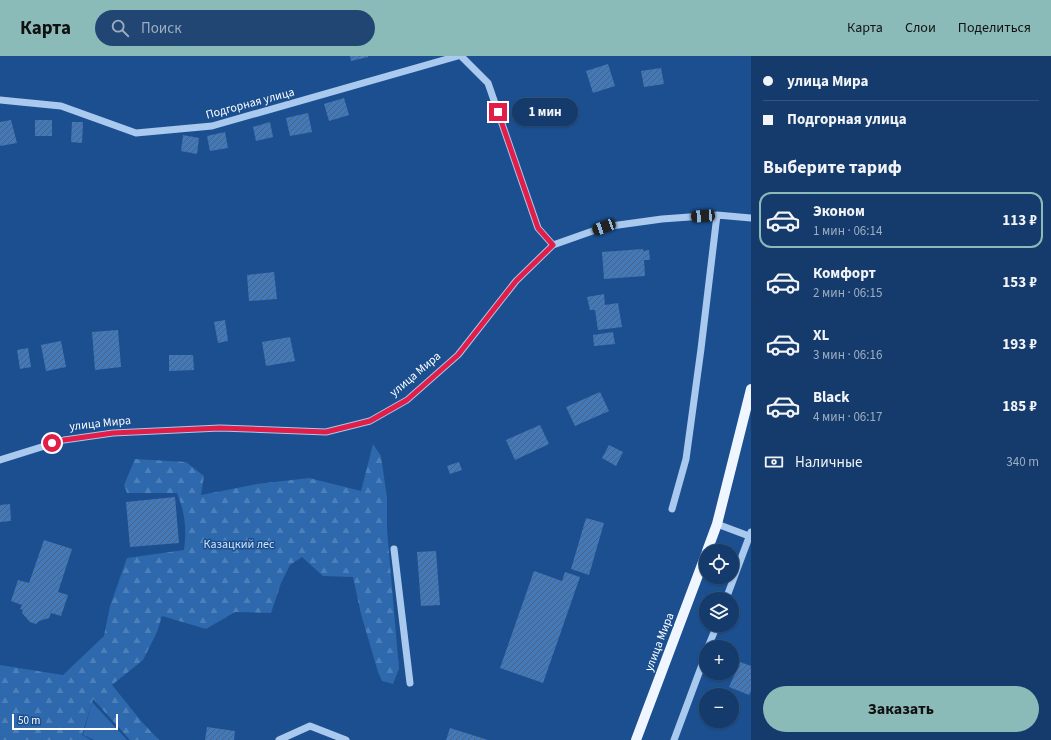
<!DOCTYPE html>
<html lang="ru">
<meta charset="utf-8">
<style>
body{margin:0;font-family:"Source Sans 3",sans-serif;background:#214673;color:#f1f3f6;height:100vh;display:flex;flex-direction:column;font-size:15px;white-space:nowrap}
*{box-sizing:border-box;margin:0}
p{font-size:13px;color:#9dadc1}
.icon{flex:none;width:22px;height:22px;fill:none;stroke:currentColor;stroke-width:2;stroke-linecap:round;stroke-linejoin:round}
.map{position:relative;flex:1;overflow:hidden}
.sheet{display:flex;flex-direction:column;background:#143b6b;width:300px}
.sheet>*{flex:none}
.hud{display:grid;align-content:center;height:88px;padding:0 12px;background:#143b6b}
.fabs{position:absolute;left:699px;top:488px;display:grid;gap:8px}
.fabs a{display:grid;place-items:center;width:40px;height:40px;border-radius:50%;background:#143b6b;box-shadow:0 1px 3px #0004,0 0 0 1px #33557e;font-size:20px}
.scale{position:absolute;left:12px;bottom:10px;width:106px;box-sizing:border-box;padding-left:4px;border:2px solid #fff;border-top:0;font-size:11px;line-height:14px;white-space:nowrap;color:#fff;-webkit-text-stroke:3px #1b4f8f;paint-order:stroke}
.end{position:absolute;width:18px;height:18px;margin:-9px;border:5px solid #e11d48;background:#fff;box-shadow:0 0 0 2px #fff}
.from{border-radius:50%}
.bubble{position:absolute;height:28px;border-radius:14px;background:#143b6b;box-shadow:0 1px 3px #0004,0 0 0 1px #33557e;font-size:13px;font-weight:700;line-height:28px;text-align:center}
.car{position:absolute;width:12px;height:24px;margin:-12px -6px;border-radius:5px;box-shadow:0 0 3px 1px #0007;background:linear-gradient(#222 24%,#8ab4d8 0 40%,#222 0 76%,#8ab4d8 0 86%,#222 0)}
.hud b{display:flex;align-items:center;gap:14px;height:38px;font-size:15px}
.hud b+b{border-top:1px solid #33557e}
.hud i{width:10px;height:10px;background:#f1f3f6}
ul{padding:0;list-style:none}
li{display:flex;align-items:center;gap:12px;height:56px;margin:0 8px 6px;padding:0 4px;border:2px solid transparent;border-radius:12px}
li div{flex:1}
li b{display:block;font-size:15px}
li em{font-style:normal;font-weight:700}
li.on{border-color:#8bbbb9}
li>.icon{width:36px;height:36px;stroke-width:1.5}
h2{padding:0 12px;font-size:18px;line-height:48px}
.pay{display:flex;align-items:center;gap:10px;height:44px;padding:0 12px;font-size:15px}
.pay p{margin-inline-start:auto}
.cta{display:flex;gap:8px;margin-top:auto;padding:8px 12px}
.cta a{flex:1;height:46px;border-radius:24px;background:#8bbbb9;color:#111;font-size:16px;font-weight:700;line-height:46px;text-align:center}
header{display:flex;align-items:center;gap:24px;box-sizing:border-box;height:56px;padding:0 20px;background:#8bbbb9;color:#111}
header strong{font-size:19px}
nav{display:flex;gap:22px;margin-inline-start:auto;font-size:14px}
.search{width:280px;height:36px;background:#214673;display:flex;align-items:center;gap:10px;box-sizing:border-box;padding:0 14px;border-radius:22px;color:#9dadc1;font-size:15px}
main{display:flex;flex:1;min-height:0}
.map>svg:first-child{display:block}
.green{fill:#2e69ad}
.forest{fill:url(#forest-firs)}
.building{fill:url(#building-hatch)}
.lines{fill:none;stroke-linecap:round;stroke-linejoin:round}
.minor{stroke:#a9c9ee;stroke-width:7}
.major{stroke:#f0f6ff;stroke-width:10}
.route{stroke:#e11d48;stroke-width:5}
.labels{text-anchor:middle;stroke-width:3;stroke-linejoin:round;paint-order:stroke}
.street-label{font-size:12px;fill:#fff;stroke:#1b4f8f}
.park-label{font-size:12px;fill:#cfe3fa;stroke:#1b4f8f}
</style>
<header>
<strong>Карта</strong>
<div class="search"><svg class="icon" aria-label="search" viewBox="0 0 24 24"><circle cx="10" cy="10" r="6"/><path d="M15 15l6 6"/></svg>Поиск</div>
<nav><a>Карта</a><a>Слои</a><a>Поделиться</a></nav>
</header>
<main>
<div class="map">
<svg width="751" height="684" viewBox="0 0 751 684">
<defs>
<pattern id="forest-firs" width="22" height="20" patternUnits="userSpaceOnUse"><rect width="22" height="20" fill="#2e69ad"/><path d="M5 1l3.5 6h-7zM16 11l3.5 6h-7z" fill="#4d80b9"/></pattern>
<pattern id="building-hatch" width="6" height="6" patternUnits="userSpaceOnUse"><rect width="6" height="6" fill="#4478b7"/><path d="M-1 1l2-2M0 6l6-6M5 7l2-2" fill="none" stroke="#486282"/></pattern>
</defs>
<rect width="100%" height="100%" fill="#1b4f8f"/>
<path class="green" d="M92 646 127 684H94L83 679Z"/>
<path class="forest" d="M373 388 381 400 387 442V474L399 613 393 628 382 625 378 616 361 558 353 521 323 520 302 501 290 509 281 527 271 557 235 556 206 573 162 560 157 576 143 604 112 629 142 666 159 684H130L93 643 82 679 91 684H0V609L63 619 104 580 110 550 127 502 184 494C187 473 185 457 177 437H127L124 429 135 403 186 406 204 420 201 439 257 428 309 422 361 435Z"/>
<path class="building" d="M350 0H368V1L351 5Z
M608 8 615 30 593 37 586 15Z
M661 12 664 28 644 31 641 15Z
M344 42 349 59 329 65 324 48Z
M308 57 312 76 290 80 286 62Z
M11 64 17 87 0 90V66Z
M35 64H52V80H35Z
M72 66H83L82 87 71 86Z
M270 66 273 81 256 85 253 71Z
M225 76 228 92 210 95 207 80Z
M183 79 199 82 197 98 181 95Z
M643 193V195L649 194 650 204H644L645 220 604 223 602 196Z
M274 216 277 243 249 245 247 219Z
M604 238 605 249 618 247 622 271 598 274 595 254H590L587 241Z
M225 264 228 285 218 287 214 266Z
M118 274 121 311 95 314 92 276Z
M613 276 615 288 594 290 593 279Z
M290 281 295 305 266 310 262 286Z
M61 285 66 311 46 315 41 289Z
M28 292 31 311 20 313 17 294Z
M169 299H193L194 314 169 315Z
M600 336 609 355 575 370 566 351Z
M540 369 549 388 515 404 506 384Z
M609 389 623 396 616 410 602 402Z
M459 406 462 414 450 418 447 410Z
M175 441 179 487 130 491 126 446Z
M10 448 11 465 0 466V449Z
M586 462 604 467 589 519 571 513Z
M44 484 72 493 58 536 68 539 61 560 51 557 49 562 39 565 36 568 30 566 22 557 23 554 20 553 22 549 11 545 18 524 29 527Z
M436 495 440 549 421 550 417 496Z
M534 515 562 525 565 516 580 521 543 627 500 612Z
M740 606 751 610V636L749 639 729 631Z
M207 671 235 675 234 684H205Z
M450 672 488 684H446Z"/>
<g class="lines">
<path class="minor" d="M461 0 488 27 538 172 553 189
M0 44 61 50 136 77 212 70 458 0
M0 404 64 384 113 377 220 372 326 376 370 365 407 344 458 299 516 225 553 189 604 171 662 163 717 159 751 162
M672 453 686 403 701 293 717 159
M717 468 749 480
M394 493 410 627
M726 543 751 476
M708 591 717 569
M279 684 310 670 346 684
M674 684 706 598"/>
<path class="major" d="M707 495 717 468 751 333
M636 684 706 498"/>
</g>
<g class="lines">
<path class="route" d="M52 387 64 384 113 377 220 372 326 376 370 365 407 344 458 299 516 225 553 189 538 172 498 56"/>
</g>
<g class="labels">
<g class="street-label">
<text transform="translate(250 47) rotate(-15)" y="4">Подгорная улица</text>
<text transform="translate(415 318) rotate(-40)" y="4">улица Мира</text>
<text transform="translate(100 367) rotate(-6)" y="4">улица Мира</text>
<text transform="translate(659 586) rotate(-69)" y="4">улица Мира</text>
</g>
<g class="park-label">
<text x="239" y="492">Казацкий лес</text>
</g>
</g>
</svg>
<div class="fabs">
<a><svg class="icon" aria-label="locate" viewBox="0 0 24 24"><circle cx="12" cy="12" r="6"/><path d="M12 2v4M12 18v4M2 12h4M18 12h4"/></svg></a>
<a><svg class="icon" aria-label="layers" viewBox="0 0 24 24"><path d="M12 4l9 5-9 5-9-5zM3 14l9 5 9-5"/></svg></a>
<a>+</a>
<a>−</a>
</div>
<div class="scale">50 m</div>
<i class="end from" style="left:52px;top:387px"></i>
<i class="end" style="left:498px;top:56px"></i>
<div class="bubble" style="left:512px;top:42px;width:66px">1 мин</div>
<i class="car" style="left:703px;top:160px;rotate:266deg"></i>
<i class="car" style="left:604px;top:171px;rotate:250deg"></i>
</div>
<section class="sheet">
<div class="hud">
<b><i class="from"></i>улица Мира</b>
<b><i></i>Подгорная улица</b>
</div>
<h2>Выберите тариф</h2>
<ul>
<li class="on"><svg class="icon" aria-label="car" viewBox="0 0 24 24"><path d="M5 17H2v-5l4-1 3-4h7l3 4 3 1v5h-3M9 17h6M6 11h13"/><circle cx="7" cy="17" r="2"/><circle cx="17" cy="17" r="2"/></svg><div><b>Эконом</b><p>1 мин · 06:14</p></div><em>113 ₽</em></li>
<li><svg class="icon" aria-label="car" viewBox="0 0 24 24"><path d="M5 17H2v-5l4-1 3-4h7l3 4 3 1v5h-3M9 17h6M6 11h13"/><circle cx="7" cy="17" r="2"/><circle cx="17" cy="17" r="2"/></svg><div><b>Комфорт</b><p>2 мин · 06:15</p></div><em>153 ₽</em></li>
<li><svg class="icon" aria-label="car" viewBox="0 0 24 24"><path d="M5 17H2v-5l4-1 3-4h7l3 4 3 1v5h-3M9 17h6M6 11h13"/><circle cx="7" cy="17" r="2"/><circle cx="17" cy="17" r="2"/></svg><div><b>XL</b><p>3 мин · 06:16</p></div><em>193 ₽</em></li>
<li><svg class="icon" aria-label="car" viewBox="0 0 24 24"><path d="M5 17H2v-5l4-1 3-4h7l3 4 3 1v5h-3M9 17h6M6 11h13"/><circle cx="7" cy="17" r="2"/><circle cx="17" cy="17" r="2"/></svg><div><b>Black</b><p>4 мин · 06:17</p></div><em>185 ₽</em></li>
</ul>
<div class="pay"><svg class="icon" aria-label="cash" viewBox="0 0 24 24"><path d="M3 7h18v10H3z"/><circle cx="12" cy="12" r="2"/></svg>Наличные<p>340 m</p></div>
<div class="cta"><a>Заказать</a></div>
</section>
</main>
